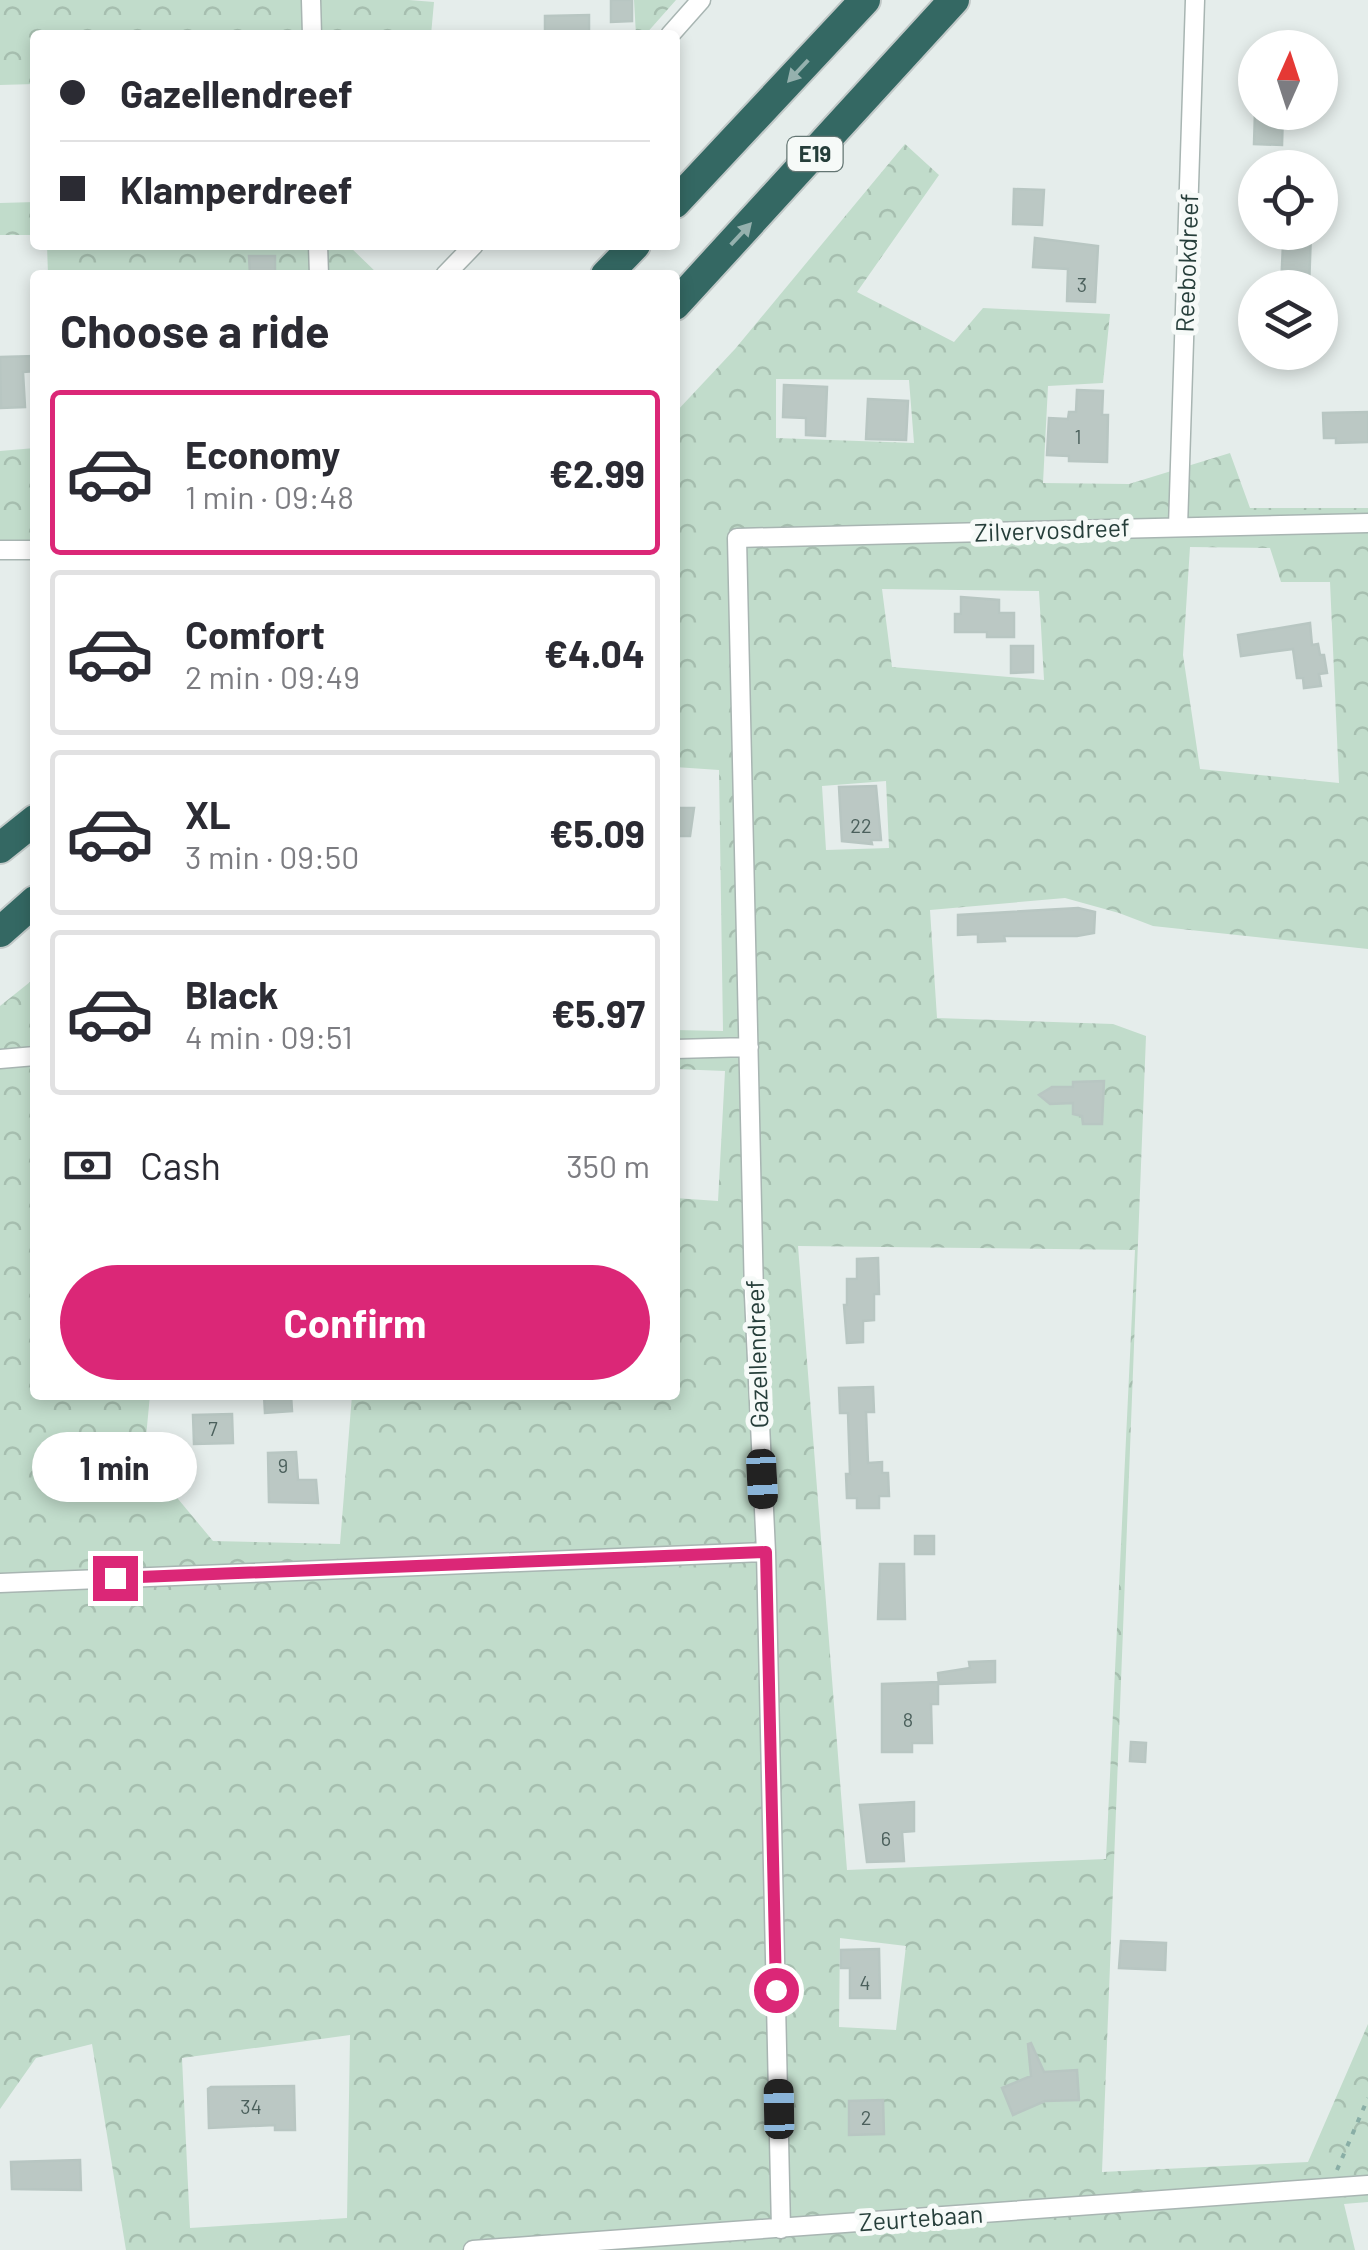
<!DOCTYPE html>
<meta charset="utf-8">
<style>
body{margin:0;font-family:Barlow,sans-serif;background:#f2f2f3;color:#2b2b33;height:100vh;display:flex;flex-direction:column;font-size:38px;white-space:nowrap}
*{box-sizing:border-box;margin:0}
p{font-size:32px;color:#7c7c81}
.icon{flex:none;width:55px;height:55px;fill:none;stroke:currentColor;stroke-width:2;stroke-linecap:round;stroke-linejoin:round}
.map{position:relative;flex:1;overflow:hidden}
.side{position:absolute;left:30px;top:270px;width:650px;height:1130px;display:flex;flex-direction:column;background:#fff;border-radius:10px;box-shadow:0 5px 15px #0003}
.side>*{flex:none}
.top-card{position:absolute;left:30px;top:30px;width:650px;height:220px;border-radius:10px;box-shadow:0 5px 15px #0003;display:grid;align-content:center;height:220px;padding:0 30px;background:#fff}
.needle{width:65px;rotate:3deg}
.controls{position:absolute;left:1238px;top:30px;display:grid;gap:20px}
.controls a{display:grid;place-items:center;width:100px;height:100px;border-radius:50%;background:#fff;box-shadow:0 5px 15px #0003;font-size:50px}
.end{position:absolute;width:45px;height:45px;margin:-22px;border:12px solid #db2777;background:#fff;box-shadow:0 0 0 5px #fff}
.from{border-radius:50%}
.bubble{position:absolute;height:70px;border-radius:35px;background:#fff;box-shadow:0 5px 15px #0003;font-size:32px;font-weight:700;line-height:70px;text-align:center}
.car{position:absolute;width:30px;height:60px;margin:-30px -15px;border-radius:12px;box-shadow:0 0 8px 2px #0007;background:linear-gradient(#222 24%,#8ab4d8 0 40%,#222 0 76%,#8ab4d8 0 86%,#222 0)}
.top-card b{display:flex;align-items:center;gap:35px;height:95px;font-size:38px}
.top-card b+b{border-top:2px solid #e1e1e2}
.top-card i{width:25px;height:25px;background:#2b2b33}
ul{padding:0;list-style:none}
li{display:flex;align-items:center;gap:30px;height:165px;margin:0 20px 15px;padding:0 10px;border:5px solid #e1e1e2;border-radius:10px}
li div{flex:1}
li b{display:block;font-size:38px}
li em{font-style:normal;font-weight:700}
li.active{border-color:#db2777}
li>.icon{width:90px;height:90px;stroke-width:1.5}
h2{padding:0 30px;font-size:45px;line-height:120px}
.pay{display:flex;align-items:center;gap:25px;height:110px;padding:0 30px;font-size:38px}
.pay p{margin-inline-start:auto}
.primary-button{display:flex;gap:20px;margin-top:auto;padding:20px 30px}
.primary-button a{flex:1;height:115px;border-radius:60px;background:#db2777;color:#fff;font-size:40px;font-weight:700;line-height:115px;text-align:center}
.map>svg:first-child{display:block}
.forest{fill:url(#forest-crowns);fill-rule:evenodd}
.building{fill:#bbc8c4;stroke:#b8c6c2;stroke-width:2.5}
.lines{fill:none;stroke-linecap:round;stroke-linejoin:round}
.minor-casing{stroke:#a8b5b2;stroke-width:21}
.motorway-casing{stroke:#c2c9c8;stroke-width:34}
.path{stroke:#89aea6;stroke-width:4;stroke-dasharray:5 8;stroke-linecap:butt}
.minor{stroke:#fff;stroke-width:18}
.motorway{stroke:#346863;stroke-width:30}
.oneway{fill:#95b1ae}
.route{stroke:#db2777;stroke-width:12}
.labels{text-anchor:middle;stroke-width:10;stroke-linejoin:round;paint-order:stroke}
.number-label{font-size:20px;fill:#4b605c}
.shield{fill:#f6faf8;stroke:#647673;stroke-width:2.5}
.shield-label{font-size:22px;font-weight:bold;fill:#263e3a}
.street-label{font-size:25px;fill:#263e3a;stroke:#f6faf8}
</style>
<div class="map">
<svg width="1368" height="2250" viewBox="0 0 1368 2250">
<defs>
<pattern id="forest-crowns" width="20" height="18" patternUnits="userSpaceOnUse" patternTransform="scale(2.5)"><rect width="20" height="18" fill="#c1dccb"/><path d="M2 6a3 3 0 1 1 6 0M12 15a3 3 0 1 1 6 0" fill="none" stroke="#a6beaf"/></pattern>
</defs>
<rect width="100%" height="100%" fill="#e5edeb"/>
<path class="forest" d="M0 0H409L434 2 431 35H35V84L0 85Z
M634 0H676L645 35H636Z
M905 144 939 175 857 292 954 342 983 308 1110 314 1103 383 1048 386 1043 483 1129 484 1230 453 1250 508H1368V949L1153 926 1119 913 1065 898 930 910 937 1018 1113 1024 1146 1036 1102 2172 1308 2162 1368 2024V2202L1344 2204 1355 2250H126L92 2044 36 2058 0 2109V1006L35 978V1395H150L144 1458 213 1541 340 1544 352 1395H675V1198L718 1201 725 1071 675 1069V1030L723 1031 719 770 675 767V413L735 349ZM776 379 909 380 914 443 776 438ZM1190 547 1270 548 1281 582H1330L1339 783 1200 769 1183 655ZM882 589 1039 591 1044 680 892 667ZM886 781 889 848 826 850 822 786ZM798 1246 1135 1250 1106 1859 847 1870ZM840 1938 906 1946 896 2030 839 2027ZM350 2035 347 2218 190 2228 182 2058Z
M35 202V235H0V203Z
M47 245H348L379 275H48Z
M35 448V549H0V451Z"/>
<path class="building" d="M611 0H632V21L611 22Z
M589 15V35H545V16Z
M1255 112H1283L1282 145 1254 144Z
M1014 189 1044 190 1042 225 1013 224Z
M1292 232H1311L1309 288H1281L1283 244 1292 245Z
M1035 238 1098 246 1095 302 1067 301 1068 269 1033 267Z
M249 256H275V275H250Z
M35 356V371L23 372 25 407 1 408 0 357Z
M784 385 827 387 825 436 806 435V418L783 417Z
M1077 390 1103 391 1102 415H1108L1107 462 1069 461V456L1047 455 1049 418 1068 419 1069 412H1076Z
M868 399 908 401 906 440 866 439Z
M1368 412V442L1336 443V438H1324L1323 413Z
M961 597 999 600V613H1014V637H987V632H955V614H961Z
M1310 623 1312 645 1318 644 1320 655H1324L1327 673 1319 674 1321 686 1304 688 1303 678H1297L1293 649 1241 656 1238 635Z
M1011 646H1033V672L1011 673Z
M876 786 881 840H871L872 844 842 841 839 787Z
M675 808H694L690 836H675Z
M1078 908 1095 912 1094 933 1077 936H1004L1005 941 978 942V934L958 935V915Z
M1104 1081 1102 1124H1083L1082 1116 1073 1114V1103L1050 1104 1039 1095 1052 1087H1073V1082Z
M878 1258 879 1294H874V1320L863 1321V1342L847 1343 844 1305H847V1279H857V1259Z
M873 1387 874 1412H866L868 1463 882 1462V1473H888L889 1496H879V1508H857V1498H847L846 1474H850L848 1413H840L839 1388Z
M264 1395H291L292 1411 265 1413Z
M232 1414 233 1443 194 1444 193 1415Z
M296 1452 298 1480H316L318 1503 269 1502 268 1453Z
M915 1536H934V1554H915Z
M880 1564H904L905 1619H878Z
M995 1661V1682L939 1684 938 1673 970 1668 969 1662Z
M938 1682V1704H931L932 1743H912V1752H882V1684Z
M1131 1742 1146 1743 1145 1762 1130 1761Z
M914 1802V1831L902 1832 904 1861 867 1862 860 1805Z
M1121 1941 1166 1943 1165 1970 1119 1968Z
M879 1949 880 1998H850V1968H841V1950Z
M1031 2043 1044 2072 1077 2070 1079 2100 1045 2101 1013 2115 1002 2088 1031 2076 1028 2044Z
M294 2086 295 2130H275V2125L209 2128 208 2089 211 2087Z
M883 2100 884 2134 849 2135V2101Z
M80 2160 81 2190 12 2189 11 2162Z"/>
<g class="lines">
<defs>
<path id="minor" d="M311 0 312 35
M670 35 701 0
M318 245 319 275
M445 275 474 245
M1178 527 1195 0
M0 550H35
M675 1049 749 1047
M0 1059 35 1056
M0 1583 766 1552
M781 2229 766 1552 754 1296 737 538 1368 523
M473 2250 1368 2185"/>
<path id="motorway" d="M675 203 865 0
M606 275 635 245
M675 305 954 0
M0 848 35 820
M0 932 35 901"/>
</defs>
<use href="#minor" class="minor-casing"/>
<use href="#motorway" class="motorway-casing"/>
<path class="path" d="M1337 2170 1368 2098"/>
<use href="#minor" class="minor"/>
<use href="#motorway" class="motorway"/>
</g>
<defs><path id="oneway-solid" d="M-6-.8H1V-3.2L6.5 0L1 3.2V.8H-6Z" transform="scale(2.5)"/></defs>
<g class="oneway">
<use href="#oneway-solid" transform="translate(798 71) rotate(133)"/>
<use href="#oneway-solid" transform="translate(741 234) rotate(-47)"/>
</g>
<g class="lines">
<path class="route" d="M115 1578 766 1552 776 1990"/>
</g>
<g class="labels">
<g class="number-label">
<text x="1082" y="292">3</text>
<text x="1078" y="444">1</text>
<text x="861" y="833">22</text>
<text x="213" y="1436">7</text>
<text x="283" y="1473">9</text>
<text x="908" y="1727">8</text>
<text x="886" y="1846">6</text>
<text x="865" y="1990">4</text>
<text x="251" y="2114">34</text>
<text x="866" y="2125">2</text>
</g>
<rect class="shield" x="787.5" y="137" width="55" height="34" rx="8"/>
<g class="shield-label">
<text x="815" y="162">E19</text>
</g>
<g class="street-label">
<text transform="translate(1187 263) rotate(-88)" y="9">Reebokdreef</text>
<text transform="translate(1052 530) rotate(-2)" y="9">Zilvervosdreef</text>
<text transform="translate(757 1354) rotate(-92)" y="9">Gazellendreef</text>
<text transform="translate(921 2218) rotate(-4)" y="9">Zeurtebaan</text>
</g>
</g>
</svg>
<div class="controls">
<a><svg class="needle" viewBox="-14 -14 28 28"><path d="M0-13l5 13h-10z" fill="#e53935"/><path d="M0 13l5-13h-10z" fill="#7c7c81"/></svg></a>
<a><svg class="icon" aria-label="locate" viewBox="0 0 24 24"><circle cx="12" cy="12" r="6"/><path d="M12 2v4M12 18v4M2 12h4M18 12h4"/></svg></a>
<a><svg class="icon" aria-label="layers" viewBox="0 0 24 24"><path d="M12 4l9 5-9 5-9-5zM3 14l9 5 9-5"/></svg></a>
</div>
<i class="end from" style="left:776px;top:1990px"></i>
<i class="end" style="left:115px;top:1578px"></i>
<div class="bubble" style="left:32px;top:1432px;width:165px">1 min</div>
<i class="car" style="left:762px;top:1479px;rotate:177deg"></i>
<i class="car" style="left:779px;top:2109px;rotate:359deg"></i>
<div class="top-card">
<b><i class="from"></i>Gazellendreef</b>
<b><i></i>Klamperdreef</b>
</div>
<section class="side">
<h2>Choose a ride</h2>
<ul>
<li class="active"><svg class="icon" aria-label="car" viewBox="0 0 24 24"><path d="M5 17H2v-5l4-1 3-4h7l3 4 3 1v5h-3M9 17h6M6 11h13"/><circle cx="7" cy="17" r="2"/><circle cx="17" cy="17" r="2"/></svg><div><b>Economy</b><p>1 min · 09:48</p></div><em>€2.99</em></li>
<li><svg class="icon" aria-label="car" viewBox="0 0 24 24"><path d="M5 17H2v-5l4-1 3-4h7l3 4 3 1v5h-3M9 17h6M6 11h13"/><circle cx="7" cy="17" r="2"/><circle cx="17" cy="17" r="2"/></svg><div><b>Comfort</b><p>2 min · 09:49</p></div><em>€4.04</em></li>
<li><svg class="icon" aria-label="car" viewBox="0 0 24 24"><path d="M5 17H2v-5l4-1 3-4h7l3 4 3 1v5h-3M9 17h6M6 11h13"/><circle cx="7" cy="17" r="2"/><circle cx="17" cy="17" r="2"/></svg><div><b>XL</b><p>3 min · 09:50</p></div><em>€5.09</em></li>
<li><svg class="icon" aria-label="car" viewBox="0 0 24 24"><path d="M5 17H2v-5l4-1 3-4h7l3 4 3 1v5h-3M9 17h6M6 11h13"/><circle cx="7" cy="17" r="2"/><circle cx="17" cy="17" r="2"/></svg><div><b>Black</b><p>4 min · 09:51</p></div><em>€5.97</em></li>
</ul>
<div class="pay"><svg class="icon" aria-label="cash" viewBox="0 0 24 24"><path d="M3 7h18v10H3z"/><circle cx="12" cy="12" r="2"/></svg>Cash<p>350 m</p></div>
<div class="primary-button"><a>Confirm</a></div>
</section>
</div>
